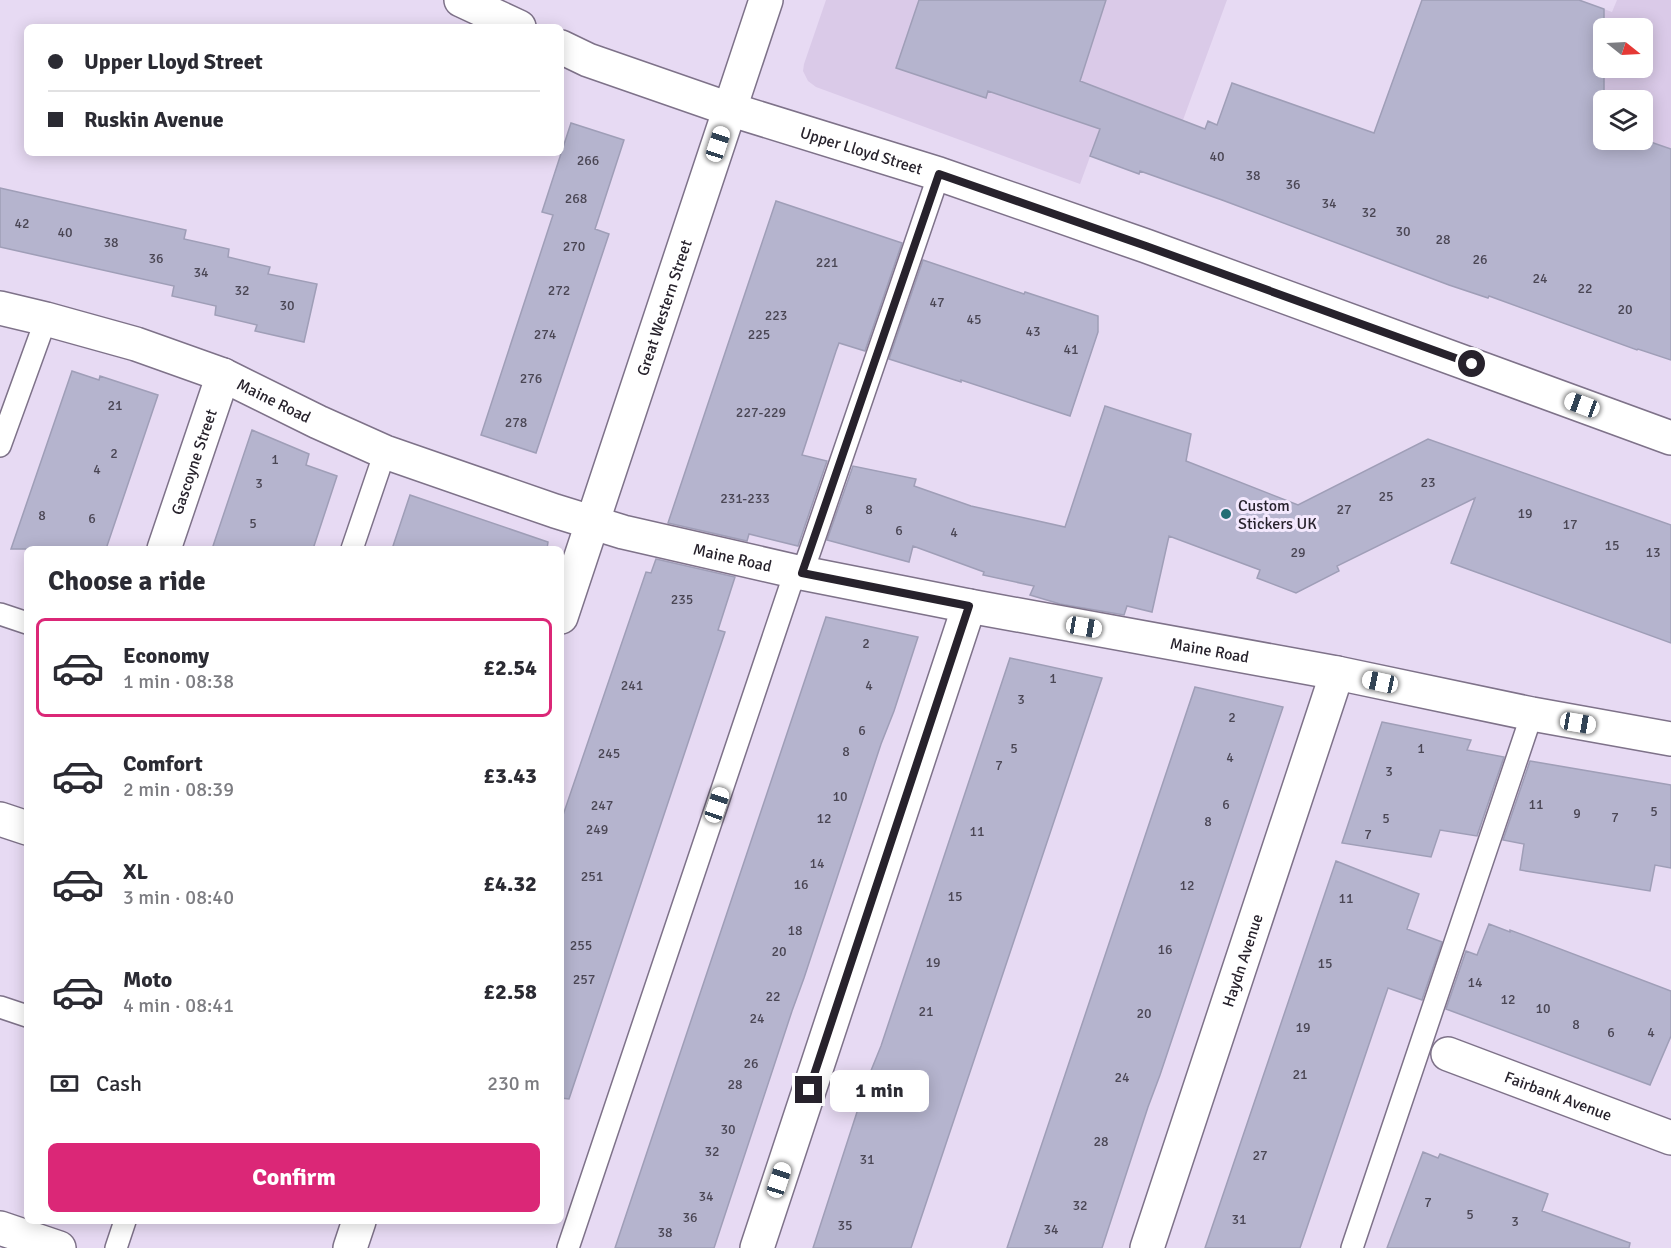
<!DOCTYPE html>
<meta charset="utf-8">
<style>
body{margin:0;font-family:Signika,sans-serif;background:#f7f7f7;color:#2b2b33;height:100vh;display:flex;flex-direction:column;font-size:22px;white-space:nowrap}
*{box-sizing:border-box;margin:0}
p{font-size:20px;color:#7c7c81}
.icon{flex:none;width:33px;height:33px;fill:none;stroke:currentColor;stroke-width:2;stroke-linecap:round;stroke-linejoin:round}
.map{position:relative;flex:1;overflow:hidden}
.panel{position:absolute;left:24px;top:546px;width:540px;height:678px;display:flex;flex-direction:column;background:#fff;border-radius:9px;box-shadow:0 3px 15px #0003}
.panel>*{flex:none}
.hud{position:absolute;left:24px;top:24px;width:540px;height:132px;border-radius:9px;box-shadow:0 3px 15px #0003;display:grid;align-content:center;height:132px;padding:0 24px;background:#fff}
.needle{width:39px;rotate:108deg}
.buttons{position:absolute;left:1593px;top:18px;display:grid;gap:12px}
.buttons a{display:grid;place-items:center;width:60px;height:60px;border-radius:9px;background:#fff;box-shadow:0 3px 15px #0003;font-size:30px}
.end{position:absolute;width:27px;height:27px;margin:-14px;border:8px solid #27222c;background:#fff;box-shadow:0 0 0 3px #fff}
.from{border-radius:50%}
.bubble{position:absolute;height:42px;border-radius:9px;background:#fff;box-shadow:0 3px 15px #0003;font-size:20px;font-weight:700;line-height:42px;text-align:center}
.car{position:absolute;width:18px;height:36px;margin:-18px -9px;border-radius:8px;box-shadow:0 0 4px 2px #0007;background:linear-gradient(#fff 24%,#345 0 40%,#fff 0 76%,#345 0 86%,#fff 0)}
.hud b{display:flex;align-items:center;gap:21px;height:57px;font-size:22px}
.hud b+b{border-top:2px solid #e1e1e2}
.hud i{width:15px;height:15px;background:#2b2b33}
ul{padding:0;list-style:none}
li{display:flex;align-items:center;gap:18px;height:99px;margin:0 12px 9px;padding:0 12px;border:3px solid transparent;border-radius:9px}
li div{flex:1}
li b{display:block;font-size:22px}
li em{font-style:normal;font-weight:700}
li.active{border-color:#db2777}
li>.icon{width:54px;height:54px;stroke-width:1.5}
h2{padding:0 24px;font-size:27px;line-height:72px}
.pay{display:flex;align-items:center;gap:15px;height:66px;padding:0 24px;font-size:22px}
.pay p{margin-inline-start:auto}
.primary-button{display:flex;gap:12px;margin-top:auto;padding:12px 24px}
.primary-button a{flex:1;height:69px;border-radius:9px;background:#db2777;color:#fff;font-size:24px;font-weight:700;line-height:69px;text-align:center}
.map>svg:first-child{display:block}
.built{fill:#dacae8;fill-rule:evenodd}
.building{fill:#b5b4ce;stroke:#9f9eb7;stroke-width:1.5}
.lines{fill:none;stroke-linecap:round;stroke-linejoin:round}
.service-casing{stroke:#7e7289;stroke-width:24}
.minor-casing{stroke:#7e7289;stroke-width:36}
.tertiary-casing{stroke:#7e7289;stroke-width:36}
.service{stroke:#fff;stroke-width:21}
.minor{stroke:#fff;stroke-width:33}
.tertiary{stroke:#fff;stroke-width:33}
.route{stroke:#27222c;stroke-width:8}
.poi-dot{fill:#226d75;stroke:#f3e8fd;stroke-width:2}
.labels{text-anchor:middle;stroke-width:6;stroke-linejoin:round;paint-order:stroke}
.number-label{font-size:14px;fill:#4a4654}
.street-label{font-size:16px;fill:#27222c;stroke:#f3e8fd}
.poi-label{font-size:16px;fill:#27222c;stroke:#f3e8fd;text-anchor:start}
</style>
<div class="map">
<svg width="1671" height="1248" viewBox="0 0 1671 1248">
<rect width="100%" height="100%" fill="#e7daf3"/>
<path class="built" d="M826 0H1227L1183 120 1113 94 1080 184 816 87 808 81 803 71 804 64Z
M1422 0H1579L1612 12 1617 0H1671V201L1570 127 1398 65ZM1604 28H1642V68H1604ZM1604 100H1642V140H1604Z"/>
<path class="building" d="M919 0H1106L1080 81 1205 129 1208 121 1217 125 1232 83 1374 133 1422 0H1579L1604 9V140L1642 139 1671 149V360L1638 349 1637 350 1489 296 1488 298 1449 285 1222 200 1140 171 1139 174 1090 156 1100 129 988 91 986 98 896 68Z
M571 123 624 140 595 229 609 234 536 453 481 435 553 215 542 212Z
M0 188 186 230 184 239 229 249 228 257 270 267 268 274 317 284 304 342 255 331 257 325 215 315 216 306 172 296 174 286 0 247Z
M776 201 902 243 865 351 839 343 836 351 802 455 827 461 798 546 749 534 747 541 668 523Z
M923 260 1024 294 1025 292 1098 316V332L1070 416 961 380V382L889 359Z
M72 371 99 380 100 376 158 395 106 549H11Z
M1105 406 1191 434 1186 461 1298 505 1428 439 1671 525V643L1451 563 1475 498 1337 566 1339 571 1296 593 1257 578 1260 570 1169 536 1152 612 1127 606 1124 615 1060 604 1030 595 1034 586 983 575 984 572 913 546 909 562 827 540 853 466 916 479 914 486 971 506 1065 527Z
M252 430 309 454 306 465 337 476 313 549H212Z
M410 495 548 542 547 549H392Z
M656 559 735 577 718 630 725 632 569 1099 561 1098V821L646 572 651 573Z
M826 617 918 637 894 711 881 744 804 978 792 1011 714 1248H615Z
M1010 658 1102 678 911 1248H813L868 1078 881 1046Z
M1195 687 1283 707 1160 1075 1148 1107 1102 1248H1007Z
M1382 722 1471 740 1467 750 1504 757 1477 836 1440 830 1431 857 1342 843Z
M1530 761 1671 785V868L1655 865 1650 891 1520 870 1524 844 1503 840Z
M1336 861 1419 894 1407 929 1442 942 1422 1000 1388 988 1300 1248H1205Z
M1489 924 1510 932V930L1671 991V1036L1650 1085 1446 1009 1466 951 1477 955Z
M1423 1152 1438 1158 1440 1154 1548 1194 1542 1211 1630 1243 1629 1248H1387Z"/>
<g class="lines">
<defs>
<path id="service" d="M0 446 46 319
M352 549 385 452
M0 614 27 623
M0 1007 27 1016
M116 1248 125 1221
M568 1248 791 584 802 573 810 551 939 174
M1352 1248 1532 714"/>
<g id="minor">
<path id="s1" d="M0 308 46 319 136 344 223 375 318 422 385 452 555 511 623 532 802 573 969 606 1337 673 1532 714 1671 739"/>
<path id="s2" d="M164 549 223 375"/>
<path id="s3" d="M561 617 766 0"/>
<path d="M0 819 27 828"/>
<path id="s4" d="M1448 1054 1671 1138"/>
<path d="M0 1228 59 1248"/>
<path d="M350 1248 359 1221"/>
<path d="M757 1248 969 606"/>
<path id="s5" d="M1147 1248 1337 673"/>
</g>
<g id="tertiary">
<path d="M461 0 519 27"/>
<path id="s6" d="M561 47 588 60 729 109 939 174 1146 246 1671 438"/>
</g>
</defs>
<use href="#service" class="service-casing"/>
<use href="#minor" class="minor-casing"/>
<use href="#tertiary" class="tertiary-casing"/>
<use href="#service" class="service"/>
<use href="#minor" class="minor"/>
<use href="#tertiary" class="tertiary"/>
</g>
<g class="lines">
<path class="route" d="M809 1090 969 606 802 573 939 174 1146 246 1472 364"/>
</g>
<circle class="poi-dot" cx="1226" cy="514" r="6"/>
<g class="labels">
<g class="number-label">
<text x="1217" y="161">40</text>
<text x="588" y="165">266</text>
<text x="1253" y="180">38</text>
<text x="1293" y="189">36</text>
<text x="576" y="203">268</text>
<text x="1329" y="208">34</text>
<text x="1369" y="217">32</text>
<text x="22" y="228">42</text>
<text x="1403" y="236">30</text>
<text x="65" y="237">40</text>
<text x="1443" y="244">28</text>
<text x="111" y="247">38</text>
<text x="574" y="251">270</text>
<text x="156" y="263">36</text>
<text x="1480" y="264">26</text>
<text x="827" y="267">221</text>
<text x="201" y="277">34</text>
<text x="1540" y="283">24</text>
<text x="1585" y="293">22</text>
<text x="242" y="295">32</text>
<text x="559" y="295">272</text>
<text x="937" y="307">47</text>
<text x="287" y="310">30</text>
<text x="1625" y="314">20</text>
<text x="776" y="320">223</text>
<text x="974" y="324">45</text>
<text x="1033" y="336">43</text>
<text x="545" y="339">274</text>
<text x="759" y="339">225</text>
<text x="1071" y="354">41</text>
<text x="531" y="383">276</text>
<text x="115" y="410">21</text>
<text x="761" y="417">227-229</text>
<text x="516" y="427">278</text>
<text x="114" y="458">2</text>
<text x="275" y="464">1</text>
<text x="97" y="474">4</text>
<text x="1428" y="487">23</text>
<text x="259" y="488">3</text>
<text x="1386" y="501">25</text>
<text x="745" y="503">231-233</text>
<text x="869" y="514">8</text>
<text x="1344" y="514">27</text>
<text x="1525" y="518">19</text>
<text x="42" y="520">8</text>
<text x="92" y="523">6</text>
<text x="253" y="528">5</text>
<text x="1570" y="529">17</text>
<text x="899" y="535">6</text>
<text x="954" y="537">4</text>
<text x="1612" y="550">15</text>
<text x="1298" y="557">29</text>
<text x="1653" y="557">13</text>
<text x="682" y="604">235</text>
<text x="866" y="648">2</text>
<text x="1053" y="683">1</text>
<text x="632" y="690">241</text>
<text x="869" y="690">4</text>
<text x="1021" y="704">3</text>
<text x="1232" y="722">2</text>
<text x="862" y="735">6</text>
<text x="1014" y="753">5</text>
<text x="1421" y="753">1</text>
<text x="846" y="756">8</text>
<text x="609" y="758">245</text>
<text x="1230" y="762">4</text>
<text x="999" y="770">7</text>
<text x="1389" y="776">3</text>
<text x="840" y="801">10</text>
<text x="1226" y="809">6</text>
<text x="1536" y="809">11</text>
<text x="602" y="810">247</text>
<text x="1654" y="816">5</text>
<text x="1577" y="818">9</text>
<text x="1615" y="822">7</text>
<text x="824" y="823">12</text>
<text x="1386" y="823">5</text>
<text x="1208" y="826">8</text>
<text x="597" y="834">249</text>
<text x="977" y="836">11</text>
<text x="1368" y="839">7</text>
<text x="817" y="868">14</text>
<text x="592" y="881">251</text>
<text x="801" y="889">16</text>
<text x="1187" y="890">12</text>
<text x="955" y="901">15</text>
<text x="1346" y="903">11</text>
<text x="795" y="935">18</text>
<text x="581" y="950">255</text>
<text x="1165" y="954">16</text>
<text x="779" y="956">20</text>
<text x="933" y="967">19</text>
<text x="1325" y="968">15</text>
<text x="584" y="984">257</text>
<text x="1475" y="987">14</text>
<text x="773" y="1001">22</text>
<text x="1508" y="1004">12</text>
<text x="1543" y="1013">10</text>
<text x="926" y="1016">21</text>
<text x="1144" y="1018">20</text>
<text x="757" y="1023">24</text>
<text x="1576" y="1029">8</text>
<text x="1303" y="1032">19</text>
<text x="1611" y="1037">6</text>
<text x="1651" y="1037">4</text>
<text x="751" y="1068">26</text>
<text x="1300" y="1079">21</text>
<text x="1122" y="1082">24</text>
<text x="735" y="1089">28</text>
<text x="728" y="1134">30</text>
<text x="1101" y="1146">28</text>
<text x="712" y="1156">32</text>
<text x="1260" y="1160">27</text>
<text x="867" y="1164">31</text>
<text x="706" y="1201">34</text>
<text x="1428" y="1207">7</text>
<text x="1080" y="1210">32</text>
<text x="1470" y="1219">5</text>
<text x="690" y="1222">36</text>
<text x="1239" y="1224">31</text>
<text x="1515" y="1226">3</text>
<text x="845" y="1230">35</text>
<text x="1051" y="1234">34</text>
<text x="665" y="1237">38</text>
</g>
<g class="street-label">
<text dy="6" stroke="none"><textPath href="#s6" startOffset="318">Upper Lloyd Street</textPath></text>
<text dy="6" stroke="none"><textPath href="#s3" startOffset="326">Great Western Street</textPath></text>
<text dy="6" stroke="none"><textPath href="#s1" startOffset="290">Maine Road</textPath></text>
<text dy="6" stroke="none"><textPath href="#s2" startOffset="92">Gascoyne Street</textPath></text>
<text dy="6" stroke="none"><textPath href="#s1" startOffset="776">Maine Road</textPath></text>
<text dy="6" stroke="none"><textPath href="#s1" startOffset="1262">Maine Road</textPath></text>
<text dy="6" stroke="none"><textPath href="#s5" startOffset="303">Haydn Avenue</textPath></text>
<text dy="6" stroke="none"><textPath href="#s4" startOffset="118">Fairbank Avenue</textPath></text>
</g>
<g class="poi-label">
<text x="1238" y="511">Custom<tspan x="1238" dy="18">Stickers UK</tspan></text>
</g>
</g>
</svg>
<div class="buttons">
<a><svg class="needle" viewBox="-14 -14 28 28"><path d="M0-13l5 13h-10z" fill="#e53935"/><path d="M0 13l5-13h-10z" fill="#7c7c81"/></svg></a>
<a><svg class="icon" aria-label="layers" viewBox="0 0 24 24"><path d="M12 4l9 5-9 5-9-5zM3 14l9 5 9-5"/></svg></a>
</div>
<i class="end from" style="left:1472px;top:364px"></i>
<i class="end" style="left:809px;top:1090px"></i>
<div class="bubble" style="left:830px;top:1070px;width:99px">1 min</div>
<i class="car" style="left:718px;top:144px;rotate:18deg"></i>
<i class="car" style="left:1582px;top:405px;rotate:290deg"></i>
<i class="car" style="left:1084px;top:627px;rotate:100deg"></i>
<i class="car" style="left:1380px;top:682px;rotate:282deg"></i>
<i class="car" style="left:1578px;top:723px;rotate:100deg"></i>
<i class="car" style="left:717px;top:805px;rotate:19deg"></i>
<i class="car" style="left:779px;top:1180px;rotate:18deg"></i>
<div class="hud">
<b><i class="from"></i>Upper Lloyd Street</b>
<b><i></i>Ruskin Avenue</b>
</div>
<section class="panel">
<h2>Choose a ride</h2>
<ul>
<li class="active"><svg class="icon" aria-label="car" viewBox="0 0 24 24"><path d="M5 17H2v-5l4-1 3-4h7l3 4 3 1v5h-3M9 17h6M6 11h13"/><circle cx="7" cy="17" r="2"/><circle cx="17" cy="17" r="2"/></svg><div><b>Economy</b><p>1 min · 08:38</p></div><em>£2.54</em></li>
<li><svg class="icon" aria-label="car" viewBox="0 0 24 24"><path d="M5 17H2v-5l4-1 3-4h7l3 4 3 1v5h-3M9 17h6M6 11h13"/><circle cx="7" cy="17" r="2"/><circle cx="17" cy="17" r="2"/></svg><div><b>Comfort</b><p>2 min · 08:39</p></div><em>£3.43</em></li>
<li><svg class="icon" aria-label="car" viewBox="0 0 24 24"><path d="M5 17H2v-5l4-1 3-4h7l3 4 3 1v5h-3M9 17h6M6 11h13"/><circle cx="7" cy="17" r="2"/><circle cx="17" cy="17" r="2"/></svg><div><b>XL</b><p>3 min · 08:40</p></div><em>£4.32</em></li>
<li><svg class="icon" aria-label="car" viewBox="0 0 24 24"><path d="M5 17H2v-5l4-1 3-4h7l3 4 3 1v5h-3M9 17h6M6 11h13"/><circle cx="7" cy="17" r="2"/><circle cx="17" cy="17" r="2"/></svg><div><b>Moto</b><p>4 min · 08:41</p></div><em>£2.58</em></li>
</ul>
<div class="pay"><svg class="icon" aria-label="cash" viewBox="0 0 24 24"><path d="M3 7h18v10H3z"/><circle cx="12" cy="12" r="2"/></svg>Cash<p>230 m</p></div>
<div class="primary-button"><a>Confirm</a></div>
</section>
</div>
